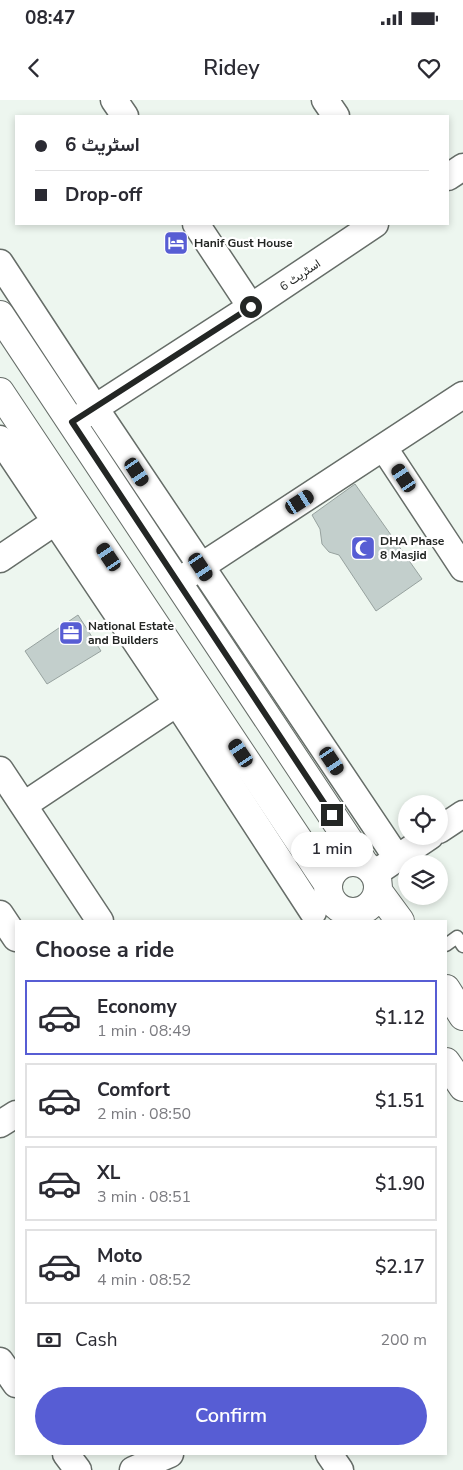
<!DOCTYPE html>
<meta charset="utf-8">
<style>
body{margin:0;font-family:"Nunito Sans",Vazirmatn,sans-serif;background:#f7f7f7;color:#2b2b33;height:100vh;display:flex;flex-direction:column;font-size:19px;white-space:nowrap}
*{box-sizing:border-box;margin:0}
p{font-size:16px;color:#7c7c81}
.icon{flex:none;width:28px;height:28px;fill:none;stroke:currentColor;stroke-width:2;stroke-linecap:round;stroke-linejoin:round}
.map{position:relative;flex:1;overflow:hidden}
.panel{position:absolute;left:15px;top:820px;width:432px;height:535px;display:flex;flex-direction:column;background:#fff;border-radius:0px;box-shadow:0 2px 8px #0003}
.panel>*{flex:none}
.banner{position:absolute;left:15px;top:15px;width:434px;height:110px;border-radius:0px;box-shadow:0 2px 8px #0003;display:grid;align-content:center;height:110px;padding:0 20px;background:#fff}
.buttons{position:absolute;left:398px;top:695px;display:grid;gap:10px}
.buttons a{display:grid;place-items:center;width:50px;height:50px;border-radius:50%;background:#fff;box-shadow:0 2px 8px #0003;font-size:25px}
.end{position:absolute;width:22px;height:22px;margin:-11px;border:6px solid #232624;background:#fff;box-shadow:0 0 0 2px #fff}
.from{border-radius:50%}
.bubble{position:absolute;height:35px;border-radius:18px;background:#fff;box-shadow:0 2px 8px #0003;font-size:16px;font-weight:600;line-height:35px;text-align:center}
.car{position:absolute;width:15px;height:30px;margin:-15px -8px;border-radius:6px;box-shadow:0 0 4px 1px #0007;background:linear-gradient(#222 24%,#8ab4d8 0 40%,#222 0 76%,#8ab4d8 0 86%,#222 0)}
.banner b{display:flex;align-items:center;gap:18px;height:48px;font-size:19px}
.banner b+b{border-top:1px solid #e1e1e2}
.banner i{width:12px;height:12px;background:#2b2b33}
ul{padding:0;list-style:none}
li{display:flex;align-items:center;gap:15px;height:75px;margin:0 10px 8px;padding:0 10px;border:2px solid #e1e1e2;border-radius:0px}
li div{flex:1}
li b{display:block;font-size:19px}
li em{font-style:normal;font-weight:600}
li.active{border-color:#575dd4}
li>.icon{width:45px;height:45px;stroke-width:1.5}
h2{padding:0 20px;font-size:22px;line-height:60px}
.pay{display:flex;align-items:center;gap:12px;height:55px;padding:0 20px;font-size:19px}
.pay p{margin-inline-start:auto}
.primary-button{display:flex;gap:10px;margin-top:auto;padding:10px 20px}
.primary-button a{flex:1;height:58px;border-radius:30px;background:#575dd4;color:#fff;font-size:20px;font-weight:600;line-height:58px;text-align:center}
.status{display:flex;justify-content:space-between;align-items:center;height:35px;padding:0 25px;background:#fff;direction:ltr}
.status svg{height:14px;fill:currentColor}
header{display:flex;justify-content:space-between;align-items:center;height:65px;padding:0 20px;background:#fff;font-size:22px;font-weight:600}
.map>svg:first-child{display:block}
.building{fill:#c3cfcc;stroke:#97a29f}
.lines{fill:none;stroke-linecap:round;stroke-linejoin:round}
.service-casing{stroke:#666d68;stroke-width:15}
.minor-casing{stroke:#666d68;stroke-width:29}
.tertiary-casing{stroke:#666d68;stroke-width:30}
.service{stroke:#fff;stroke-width:12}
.minor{stroke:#fff;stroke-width:26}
.tertiary{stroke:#fff;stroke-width:28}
.route{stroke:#232624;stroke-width:6}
.labels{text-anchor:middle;stroke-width:4.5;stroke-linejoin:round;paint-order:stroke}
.poi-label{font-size:12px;font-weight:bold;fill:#232624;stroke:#fff;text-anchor:start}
.street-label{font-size:12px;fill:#232624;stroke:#fff}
</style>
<div class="status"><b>08:47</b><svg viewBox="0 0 49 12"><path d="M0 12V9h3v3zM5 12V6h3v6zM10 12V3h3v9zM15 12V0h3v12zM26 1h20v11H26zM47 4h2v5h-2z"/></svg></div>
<header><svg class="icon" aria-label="back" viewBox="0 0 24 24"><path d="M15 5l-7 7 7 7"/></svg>Ridey<svg class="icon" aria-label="heart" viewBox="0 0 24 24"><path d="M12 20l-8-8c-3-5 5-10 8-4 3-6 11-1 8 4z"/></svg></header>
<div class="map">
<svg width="463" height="1370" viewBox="0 0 463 1370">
<rect width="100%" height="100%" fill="#edf6ef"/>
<path class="building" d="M355 384 422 479 376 511 339 455 329 452 322 444 320 429 312 415Z
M78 515 101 551 47 584 25 551Z"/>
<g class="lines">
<defs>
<path id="service" d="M446 845 457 837 463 846"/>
<path id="minor" d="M114 0 125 16
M325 0 336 16
M448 77 463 67
M196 124 251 207
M0 163 95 308 397 758
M81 317 251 207 375 124
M0 339 177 603 313 812
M384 348 463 468
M0 459 68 413
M188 475 463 295
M0 670 100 821
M24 705 177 603
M439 730 463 714
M374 774 430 736
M0 814 16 838
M0 1024 16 1014
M0 1261 16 1284
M66 1354 78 1370
M329 1354 340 1370
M133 1370 170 1354"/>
<path id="tertiary" d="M0 215 365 765
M0 292 328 784
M328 787a25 25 0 1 1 50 0a25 25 0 1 1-50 0Z
M378 791 400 821
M446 889 463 916
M446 962 463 987"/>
</defs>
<use href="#service" class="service-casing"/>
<use href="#minor" class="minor-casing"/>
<use href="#tertiary" class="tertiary-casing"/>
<use href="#service" class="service"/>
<use href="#minor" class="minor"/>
<use href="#tertiary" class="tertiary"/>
</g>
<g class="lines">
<path class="route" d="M251 207 72 322 332 715"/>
</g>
<defs>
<symbol id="hotel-square" viewBox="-11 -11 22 22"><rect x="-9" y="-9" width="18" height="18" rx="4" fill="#575dd4" stroke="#fff"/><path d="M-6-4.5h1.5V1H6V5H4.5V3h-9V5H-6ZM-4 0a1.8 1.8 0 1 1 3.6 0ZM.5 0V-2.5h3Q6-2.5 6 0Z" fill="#fff"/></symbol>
<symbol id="mosque-square" viewBox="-11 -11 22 22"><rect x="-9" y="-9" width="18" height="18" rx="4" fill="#575dd4" stroke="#fff"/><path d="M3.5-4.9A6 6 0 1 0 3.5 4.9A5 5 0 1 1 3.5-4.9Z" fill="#fff"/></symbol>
<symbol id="office-square" viewBox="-11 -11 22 22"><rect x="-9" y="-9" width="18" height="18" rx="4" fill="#575dd4" stroke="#fff"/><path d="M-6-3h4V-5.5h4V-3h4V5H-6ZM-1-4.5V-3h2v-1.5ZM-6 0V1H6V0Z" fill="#fff"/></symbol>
</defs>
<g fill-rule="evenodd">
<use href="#hotel-square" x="162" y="129" width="28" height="28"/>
<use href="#mosque-square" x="349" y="434" width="28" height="28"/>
<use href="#office-square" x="57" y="519" width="28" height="28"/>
</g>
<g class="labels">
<g class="poi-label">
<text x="194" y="147">Hanif Gust House</text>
<text x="380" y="445">DHA Phase<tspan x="380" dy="14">8 Masjid</tspan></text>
<text x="88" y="530">National Estate<tspan x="88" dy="14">and Builders</tspan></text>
</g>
<g class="street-label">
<text transform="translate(300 175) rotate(-34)" y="4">اسٹریٹ 6</text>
</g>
</g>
</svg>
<div class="buttons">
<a><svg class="icon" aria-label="locate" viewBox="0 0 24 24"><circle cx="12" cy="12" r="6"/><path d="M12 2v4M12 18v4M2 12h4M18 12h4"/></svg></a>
<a><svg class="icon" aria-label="layers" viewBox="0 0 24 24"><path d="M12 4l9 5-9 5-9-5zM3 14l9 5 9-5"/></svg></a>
</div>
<i class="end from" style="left:251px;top:207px"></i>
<i class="end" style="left:332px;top:715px"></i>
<div class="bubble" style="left:291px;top:732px;width:82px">1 min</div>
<i class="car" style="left:137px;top:372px;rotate:147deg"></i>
<i class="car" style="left:404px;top:378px;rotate:326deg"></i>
<i class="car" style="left:300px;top:402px;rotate:57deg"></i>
<i class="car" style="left:109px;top:457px;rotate:326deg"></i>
<i class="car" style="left:201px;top:467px;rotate:146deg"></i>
<i class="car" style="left:241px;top:653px;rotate:326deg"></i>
<i class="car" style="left:332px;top:661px;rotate:146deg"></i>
<div class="banner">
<b><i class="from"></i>اسٹریٹ 6</b>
<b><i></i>Drop-off</b>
</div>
<section class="panel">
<h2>Choose a ride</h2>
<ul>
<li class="active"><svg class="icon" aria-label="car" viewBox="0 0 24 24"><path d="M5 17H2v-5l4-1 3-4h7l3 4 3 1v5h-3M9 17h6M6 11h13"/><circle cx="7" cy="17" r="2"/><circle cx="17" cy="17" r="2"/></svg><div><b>Economy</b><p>1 min · 08:49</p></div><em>$1.12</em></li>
<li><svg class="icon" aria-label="car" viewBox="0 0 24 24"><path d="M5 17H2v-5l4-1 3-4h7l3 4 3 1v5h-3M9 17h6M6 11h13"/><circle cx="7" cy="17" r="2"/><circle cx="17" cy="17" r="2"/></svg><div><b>Comfort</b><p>2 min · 08:50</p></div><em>$1.51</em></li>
<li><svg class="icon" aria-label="car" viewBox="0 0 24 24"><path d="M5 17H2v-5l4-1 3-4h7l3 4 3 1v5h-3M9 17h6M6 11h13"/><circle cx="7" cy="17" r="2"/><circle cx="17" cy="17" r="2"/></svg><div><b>XL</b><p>3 min · 08:51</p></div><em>$1.90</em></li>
<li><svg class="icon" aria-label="car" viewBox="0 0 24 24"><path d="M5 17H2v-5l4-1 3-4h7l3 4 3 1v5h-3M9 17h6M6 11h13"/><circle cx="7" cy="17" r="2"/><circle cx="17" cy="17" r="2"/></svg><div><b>Moto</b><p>4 min · 08:52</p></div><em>$2.17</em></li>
</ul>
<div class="pay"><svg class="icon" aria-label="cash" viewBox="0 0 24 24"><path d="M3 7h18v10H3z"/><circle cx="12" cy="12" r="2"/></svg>Cash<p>200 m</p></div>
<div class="primary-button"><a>Confirm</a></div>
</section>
</div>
